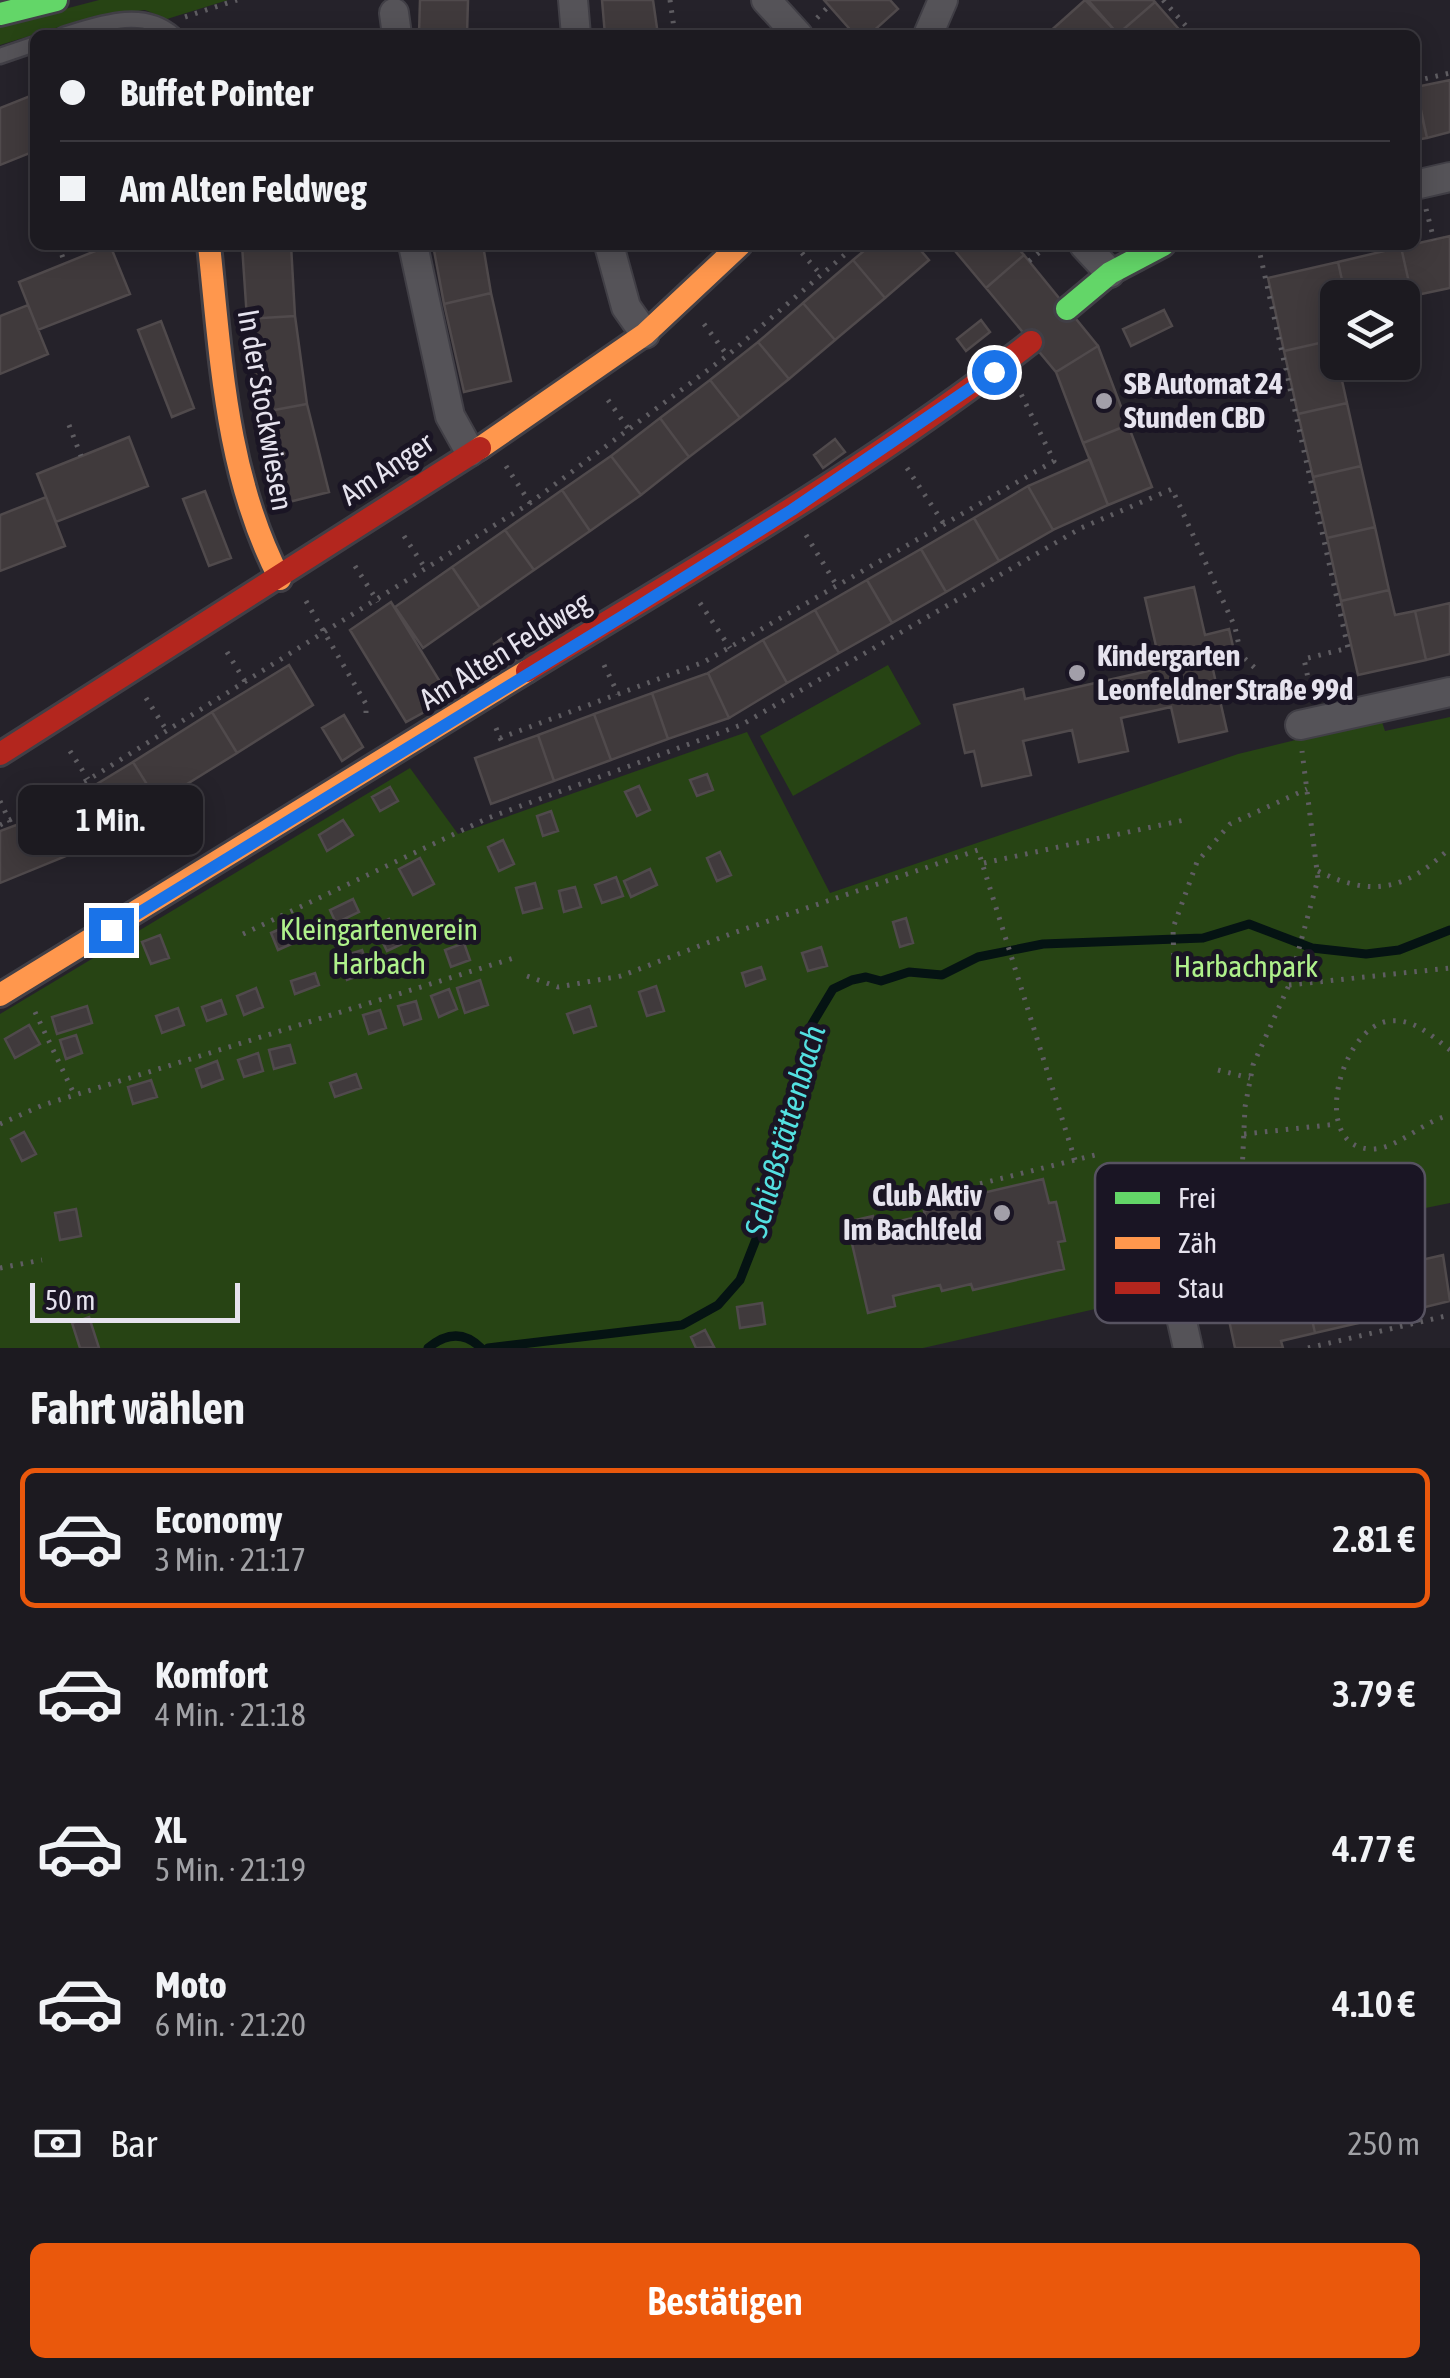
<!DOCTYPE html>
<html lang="de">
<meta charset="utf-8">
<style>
body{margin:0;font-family:"Asap Condensed",sans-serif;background:#29272d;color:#f1f3f6;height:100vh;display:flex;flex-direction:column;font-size:38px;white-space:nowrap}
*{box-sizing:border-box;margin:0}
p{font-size:32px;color:#a0a1a5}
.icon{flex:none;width:55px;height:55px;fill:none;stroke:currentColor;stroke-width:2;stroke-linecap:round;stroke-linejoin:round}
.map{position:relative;height:1348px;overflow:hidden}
.sheet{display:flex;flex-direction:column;background:#1c1a20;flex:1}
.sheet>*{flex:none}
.hud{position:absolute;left:30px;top:30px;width:1390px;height:220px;border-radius:15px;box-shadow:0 5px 25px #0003,0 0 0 2px #3a383e;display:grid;align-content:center;height:220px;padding:0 30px;background:#1c1a20}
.tools{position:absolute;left:1320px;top:280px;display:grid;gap:20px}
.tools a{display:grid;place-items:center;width:100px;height:100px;border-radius:15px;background:#1c1a20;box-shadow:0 5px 25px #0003,0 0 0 2px #3a383e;font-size:50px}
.scale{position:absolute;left:30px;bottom:25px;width:210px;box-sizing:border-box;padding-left:10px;border:5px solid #e6e3ee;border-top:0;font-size:28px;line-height:35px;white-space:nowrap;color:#e6e3ee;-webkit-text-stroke:8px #1a1524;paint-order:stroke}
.end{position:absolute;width:45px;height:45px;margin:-22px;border:12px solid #1a73e8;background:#fff;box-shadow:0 0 0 5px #fff}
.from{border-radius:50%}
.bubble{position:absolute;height:70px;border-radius:15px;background:#1c1a20;box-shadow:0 5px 25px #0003,0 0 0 2px #3a383e;font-size:32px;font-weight:600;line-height:70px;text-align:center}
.hud b{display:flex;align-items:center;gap:35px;height:95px;font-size:38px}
.hud b+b{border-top:2px solid #3a383e}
.hud i{width:25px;height:25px;background:#f1f3f6}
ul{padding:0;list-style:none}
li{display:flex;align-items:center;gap:30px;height:140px;margin:0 20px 15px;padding:0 10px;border:5px solid transparent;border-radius:15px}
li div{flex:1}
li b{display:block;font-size:38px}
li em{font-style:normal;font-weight:600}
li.active{border-color:#ea580c}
li>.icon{width:90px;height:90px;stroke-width:1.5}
h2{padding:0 30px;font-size:45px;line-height:120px}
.pay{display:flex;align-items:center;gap:25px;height:110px;padding:0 30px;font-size:38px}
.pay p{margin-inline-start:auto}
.action{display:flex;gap:20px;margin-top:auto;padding:20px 30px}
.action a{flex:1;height:115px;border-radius:15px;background:#ea580c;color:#fff;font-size:40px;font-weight:600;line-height:115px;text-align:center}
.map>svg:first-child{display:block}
.green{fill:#274414}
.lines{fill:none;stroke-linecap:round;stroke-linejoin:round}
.stream{stroke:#051313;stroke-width:9}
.building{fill:#403a3c;stroke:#504a4c;stroke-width:2.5}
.lane-casing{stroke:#413f46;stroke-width:19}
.street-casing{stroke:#413f46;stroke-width:32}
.fast-casing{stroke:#413f46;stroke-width:28}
.slow-casing{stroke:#413f46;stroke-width:28}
.jam-casing{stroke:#413f46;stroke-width:28}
.path{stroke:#5f5d62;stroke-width:5;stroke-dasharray:2.5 8;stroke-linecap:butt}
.lane{stroke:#555358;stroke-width:14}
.street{stroke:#555358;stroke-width:28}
.fast{stroke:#63d668;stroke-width:22}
.slow{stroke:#ff974d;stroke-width:22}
.jam{stroke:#b3261e;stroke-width:22}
.route{stroke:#1a73e8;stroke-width:12}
.poi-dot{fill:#a29fa9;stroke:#1a1524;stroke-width:4}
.labels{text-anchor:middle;stroke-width:10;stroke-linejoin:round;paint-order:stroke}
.poi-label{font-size:30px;font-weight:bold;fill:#e6e3ee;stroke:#1a1524;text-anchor:start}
.street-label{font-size:30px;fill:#e6e3ee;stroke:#1a1524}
.park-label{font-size:30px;fill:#aff18b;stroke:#1a1524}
.water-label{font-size:32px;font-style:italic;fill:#53e0e1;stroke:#1a1524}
.key{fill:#1a1524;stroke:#575361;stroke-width:2.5}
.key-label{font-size:28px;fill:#e6e3ee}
</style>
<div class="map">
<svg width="1450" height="1348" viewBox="0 0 1450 1348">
<rect width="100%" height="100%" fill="#25222a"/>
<path class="green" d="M99 0H228L167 19 145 10 95 16 0 45V26Z
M888 665 921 724 793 796 760 736Z
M1450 717V1203L1151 1264 1157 1295 923 1348H0V1014L410 768 458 834 747 732 830 893 1238 754 1381 719 1385 731Z"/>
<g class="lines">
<path class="stream" d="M428 1348C446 1333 464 1331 481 1348
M488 1348 682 1325 718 1305 740 1280 760 1229 812 1024 833 989 852 980 866 977 881 981 909 972 942 975 978 957 1043 944 1203 938 1249 924 1312 948 1366 954 1399 950 1450 930"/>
</g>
<path class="building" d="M420 0H468L467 35H419Z
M602 0H653L658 35H605Z
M824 0H890L898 9 869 35H855Z
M1085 0 1118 34 1046 35Z
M1088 0H1153L1155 2 1118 34Z
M1155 2 1184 35H1119L1118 34Z
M1450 80V132L1427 138 1416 87Z
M1415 87 1427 138 1415 140Z
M30 96 35 108V151L0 165V108Z
M1450 236V288L1412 296 1401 247Z
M110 245 130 294 38 330 19 282Z
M242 245H291L295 316 247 319Z
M433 245H483L491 293 444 304Z
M871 245H916L929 260 885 298 853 260Z
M950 245H1015L1024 255 986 288Z
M1401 247 1412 296 1346 298 1338 262Z
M1024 255 1098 346 1056 372 986 288Z
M853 260 885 298 835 340 803 303Z
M1338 262 1346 298H1338V313L1328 316 1333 340 1284 351 1268 278Z
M491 293 511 381 464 392 444 304Z
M803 303 835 340 789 379 758 342Z
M28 305 48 354 0 374V316Z
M1164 310 1172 326 1131 346 1123 329Z
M295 316 307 404 258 413 247 319Z
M981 320 990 332 966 351 957 339Z
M161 321 194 408 172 417 138 330Z
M1333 340 1347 403 1298 414 1284 351Z
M758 342 789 379 740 418 710 380Z
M1098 346 1128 425 1083 443 1056 372Z
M710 380 740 418 689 457 660 418Z
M1347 403 1361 466 1313 477 1298 414Z
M307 404 329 492 281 504 258 413Z
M660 418 689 457 641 495 611 456Z
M1128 425 1152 487 1108 505 1083 443Z
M129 437 148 486 56 522 37 474Z
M835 439 845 452 823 468 814 455Z
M611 456 641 495 590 531 562 490Z
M1090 459 1108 505 1053 530 1028 486Z
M1361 466 1375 527 1327 538 1313 477Z
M1028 486 1053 530 999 561 974 518Z
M562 490 590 531 534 570 505 530Z
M205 491 231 558 209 566 183 499Z
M46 497 65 546 0 571V515Z
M974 518 999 561 946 592 921 549Z
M1375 527 1389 590 1341 601 1327 538Z
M505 530 534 570 480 608 452 567Z
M921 549 946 592 892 623 867 580Z
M452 567 480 608 423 648 395 607Z
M867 580 892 623 839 653 815 610Z
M1194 587 1205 635 1229 629 1235 655 1211 661 1227 731 1179 742 1171 707 1121 718 1128 751 1079 762 1072 730 1023 741 1031 775 982 786 974 751 965 753 954 705 1023 689 1025 699 1161 668 1145 598Z
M1389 590 1395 615 1415 611 1426 660 1358 675 1341 601Z
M391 602 450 698 406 722 350 630Z
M1450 603V654L1426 660 1415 611Z
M815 610 839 653 787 683 763 640Z
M508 634 523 657 509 667 494 644Z
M763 640 787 683 729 718 708 673Z
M289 665 313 705 237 753 212 712Z
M708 673 729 718 668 739 652 693Z
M652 693 668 739 611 760 594 714Z
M212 712 237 753 158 802 133 762Z
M594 714 611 760 554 781 538 735Z
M344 715 363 747 342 761 322 728Z
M538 735 554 781 491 804 475 758Z
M133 762 158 802 76 852 51 812Z
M707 774 713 790 697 796 690 780Z
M639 786 650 810 637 816 625 792Z
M390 787 398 801 380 811 372 797Z
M551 811 558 831 543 836 537 816Z
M51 812 76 852 0 883V831Z
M343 820 353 835 327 851 319 835Z
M503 840 514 864 499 871 488 847Z
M720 852 731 875 717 881 707 858Z
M420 858 434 884 413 895 399 869Z
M650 869 657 885 631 897 624 881Z
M616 877 623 896 602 903 595 885Z
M535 883 542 908 523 913 516 888Z
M575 887 581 907 564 912 559 891Z
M353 899 359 912 336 923 330 910Z
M906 918 913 943 900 947 893 922Z
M389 919 402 944 387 951 375 926Z
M291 924 298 941 278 950 271 933Z
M160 935 169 958 151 964 142 942Z
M464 943 470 960 451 967 445 950Z
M821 947 827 966 808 971 802 953Z
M362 950 370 972 347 980 340 957Z
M761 967 765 979 746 986 742 973Z
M315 973 319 985 295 994 291 981Z
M480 980 488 1005 465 1013 457 988Z
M656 986 664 1011 647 1016 639 992Z
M256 988 263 1007 244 1015 237 996Z
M449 989 457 1009 439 1017 431 996Z
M221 1000 226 1014 207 1021 202 1007Z
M416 1001 421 1019 404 1025 398 1006Z
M87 1006 92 1023 57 1034 52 1017Z
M590 1006 596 1026 574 1033 567 1014Z
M178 1008 184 1025 162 1033 156 1016Z
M380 1010 386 1028 369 1034 363 1015Z
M29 1025 40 1044 15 1058 5 1039Z
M76 1035 82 1053 66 1059 60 1040Z
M290 1045 295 1063 274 1069 269 1050Z
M258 1053 263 1071 244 1077 238 1060Z
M217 1061 223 1079 202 1087 196 1069Z
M356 1074 361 1088 335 1097 330 1083Z
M151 1080 157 1097 133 1104 128 1087Z
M24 1132 36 1154 22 1161 11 1139Z
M1043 1179 1049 1203 1056 1202 1065 1241 1058 1242 1064 1269 973 1290 971 1284 942 1291 940 1285 893 1296 895 1306 868 1313 847 1222 873 1216 875 1227 925 1215 924 1211 954 1204 953 1200Z
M76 1209 81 1236 60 1240 55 1213Z
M1443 1255 1450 1301 1380 1318 1369 1272Z
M1369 1272 1380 1318 1315 1333 1305 1287Z
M1305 1287 1315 1333 1281 1341 1283 1348H1235L1226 1306Z
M762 1303 765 1324 740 1328 737 1307Z
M89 1317 99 1348H80L72 1323Z
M705 1330 714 1347 696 1348 691 1337Z"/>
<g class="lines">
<defs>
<path id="lane" d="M63 35C99 24 143 7 174 35
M0 56 35 44"/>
<path id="street" d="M573 0 576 35
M766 0 798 35
M394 13 397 35
M928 35 943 0
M1415 185 1450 177
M413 245 450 416 470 452
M609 245 626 307 645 334
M1084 245 1110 273
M1300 725 1450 692
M1173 1282 1188 1348"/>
<path id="fast" d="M0 14 56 0
M1067 309 1110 273 1163 245"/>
<path id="slow" d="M209 245C221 358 226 476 280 579
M480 448 645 334 740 245
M0 995 527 671"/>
<path id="jam" d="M527 671C698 566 873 466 1031 342
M0 754 480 448"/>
</defs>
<use href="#lane" class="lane-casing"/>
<use href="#street" class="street-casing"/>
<use href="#fast" class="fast-casing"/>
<use href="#slow" class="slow-casing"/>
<use href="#jam" class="jam-casing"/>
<path class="path" d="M670 0 675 35
M1163 0 1194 35
M185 17 237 0
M817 18 829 6
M1415 81 1450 73
M1426 209 1434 240
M58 245 65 263
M795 245 821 275
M1258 245 1348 648 1304 659 1312 697
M1369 245 1371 254
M1029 261 1048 245
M704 324 727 355
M608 400 630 431
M69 425 81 456
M506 466 530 503
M907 468 944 524
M806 535 837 586
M404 536 427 571
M355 566 378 602
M306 601 366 704V713
M700 603 730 648
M227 652 246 683
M604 665 618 694
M146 698 167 731
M496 728 500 738 704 662 1054 461 1020 392
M500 738 505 747
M70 751 88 779
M0 801 10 822
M0 825 88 780 530 503 728 355 856 245
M984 863 1189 819
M1318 871C1372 898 1406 890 1450 848
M243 934 488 818 741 725 1081 528 1172 489 1235 627 1241 655 1257 670
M1174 966 1173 928 1197 862 1230 824 1307 789
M527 976 558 987 621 976 733 933 978 850 1075 1160
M1289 985 1450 968
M35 1012 75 1096
M1450 1050C1432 1036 1414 1018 1389 1021 1340 1027 1308 1150 1373 1149 1399 1148 1423 1121 1450 1115
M1218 1070 1250 1078
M0 1124 43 1105 517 957
M1244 1134 1338 1124
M919 1199 1095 1155
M0 1268 42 1260
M1196 1274 1232 1251 1239 1240 1245 1107 1253 1065 1289 985 1318 879 1302 751
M1415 1310 1418 1323
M1308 1348 1450 1315"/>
<use href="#lane" class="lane"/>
<use href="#street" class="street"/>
<use href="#fast" class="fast"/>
<use href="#slow" class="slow"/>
<use href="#jam" class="jam"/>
</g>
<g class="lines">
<path class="route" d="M111 930 623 616 792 510 994 372"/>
</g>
<g class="poi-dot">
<circle cx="1104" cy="401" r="10"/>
<circle cx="1077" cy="673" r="10"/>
<circle cx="1002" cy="1213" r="10"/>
</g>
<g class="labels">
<g class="poi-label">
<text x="1124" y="394">SB Automat 24<tspan x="1124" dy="34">Stunden CBD</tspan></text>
<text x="1097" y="666">Kindergarten<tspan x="1097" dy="34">Leonfeldner Straße 99d</tspan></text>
<text x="982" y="1206" text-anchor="end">Club Aktiv<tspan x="982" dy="34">Im Bachlfeld</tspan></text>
</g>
<g class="street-label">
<text transform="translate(265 410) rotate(80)" y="10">In der Stockwiesen</text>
<text transform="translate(387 469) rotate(-34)" y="10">Am Anger</text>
<text transform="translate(505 651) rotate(-32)" y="10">Am Alten Feldweg</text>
</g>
<g class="park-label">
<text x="379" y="940">Kleingartenverein<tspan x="379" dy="34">Harbach</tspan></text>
<text x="1246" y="977">Harbachpark</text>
</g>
<g class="water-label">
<text transform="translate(785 1131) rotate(-74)" y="11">Schießstättenbach</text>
</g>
</g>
<rect x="1095" y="1163" width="330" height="160" rx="15" class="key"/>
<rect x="1115" y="1192" width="45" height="12" fill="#63d668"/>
<rect x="1115" y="1237" width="45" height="12" fill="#ff974d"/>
<rect x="1115" y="1282" width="45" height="12" fill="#b3261e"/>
<g class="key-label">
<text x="1178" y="1208">Frei</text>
<text x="1178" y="1253">Zäh</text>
<text x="1178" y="1298">Stau</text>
</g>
</svg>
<div class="tools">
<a><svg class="icon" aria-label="layers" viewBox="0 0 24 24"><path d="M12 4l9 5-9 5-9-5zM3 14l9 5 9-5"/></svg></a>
</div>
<div class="scale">50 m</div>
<i class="end from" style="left:994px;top:372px"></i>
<i class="end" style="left:111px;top:930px"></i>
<div class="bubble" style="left:18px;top:785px;width:185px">1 Min.</div>
<div class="hud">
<b><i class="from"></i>Buffet Pointer</b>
<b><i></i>Am Alten Feldweg</b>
</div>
</div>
<section class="sheet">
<h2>Fahrt wählen</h2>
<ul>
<li class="active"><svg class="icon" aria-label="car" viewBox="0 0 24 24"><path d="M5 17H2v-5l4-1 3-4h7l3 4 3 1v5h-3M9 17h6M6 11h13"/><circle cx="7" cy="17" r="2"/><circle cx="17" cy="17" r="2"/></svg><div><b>Economy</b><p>3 Min. · 21:17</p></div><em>2.81 €</em></li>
<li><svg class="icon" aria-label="car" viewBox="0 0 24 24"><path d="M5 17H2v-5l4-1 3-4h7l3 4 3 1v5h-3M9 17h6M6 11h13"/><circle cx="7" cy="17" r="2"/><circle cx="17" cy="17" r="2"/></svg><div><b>Komfort</b><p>4 Min. · 21:18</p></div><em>3.79 €</em></li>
<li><svg class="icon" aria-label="car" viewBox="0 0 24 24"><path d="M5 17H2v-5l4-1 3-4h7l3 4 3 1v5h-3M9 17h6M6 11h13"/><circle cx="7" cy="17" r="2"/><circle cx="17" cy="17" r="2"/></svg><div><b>XL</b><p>5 Min. · 21:19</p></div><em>4.77 €</em></li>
<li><svg class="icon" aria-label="car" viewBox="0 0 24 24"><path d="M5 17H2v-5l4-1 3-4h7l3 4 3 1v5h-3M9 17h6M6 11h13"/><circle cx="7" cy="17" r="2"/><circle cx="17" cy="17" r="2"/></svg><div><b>Moto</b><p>6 Min. · 21:20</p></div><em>4.10 €</em></li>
</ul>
<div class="pay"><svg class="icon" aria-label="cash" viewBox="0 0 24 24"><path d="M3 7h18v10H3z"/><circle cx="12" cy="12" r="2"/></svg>Bar<p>250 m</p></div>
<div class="action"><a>Bestätigen</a></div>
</section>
